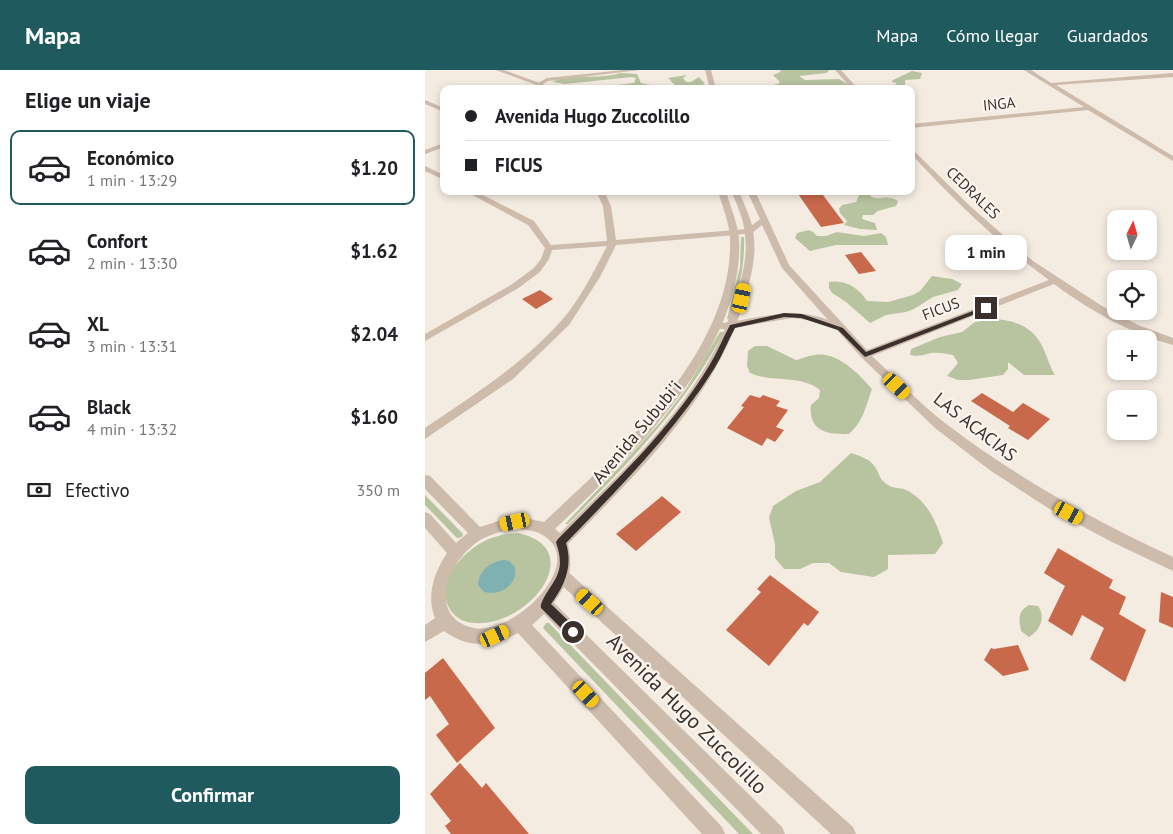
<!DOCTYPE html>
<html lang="es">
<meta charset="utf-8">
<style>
body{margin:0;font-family:"PT Sans",sans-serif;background:#f2f2f2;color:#202124;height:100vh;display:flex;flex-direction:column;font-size:19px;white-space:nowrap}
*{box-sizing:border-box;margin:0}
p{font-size:16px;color:#757577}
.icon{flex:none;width:28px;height:28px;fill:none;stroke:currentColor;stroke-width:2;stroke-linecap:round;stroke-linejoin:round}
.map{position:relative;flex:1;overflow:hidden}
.side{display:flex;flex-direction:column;background:#fff;width:425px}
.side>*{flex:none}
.hud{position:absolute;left:15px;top:15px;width:475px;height:110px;border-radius:10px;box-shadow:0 2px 8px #0003;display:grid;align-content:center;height:110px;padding:0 25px;background:#fff}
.needle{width:32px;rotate:5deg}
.buttons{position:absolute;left:682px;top:140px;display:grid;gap:10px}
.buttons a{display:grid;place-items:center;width:50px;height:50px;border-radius:10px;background:#fff;box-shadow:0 2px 8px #0003;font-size:25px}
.end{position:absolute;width:22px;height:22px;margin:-11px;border:6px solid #3b302b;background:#fff;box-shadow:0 0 0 2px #fff}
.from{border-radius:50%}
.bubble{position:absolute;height:35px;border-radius:10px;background:#fff;box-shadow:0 2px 8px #0003;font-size:16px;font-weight:700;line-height:35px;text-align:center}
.car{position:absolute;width:15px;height:30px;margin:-15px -8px;border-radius:6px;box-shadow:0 0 4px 1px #0007;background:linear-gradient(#f5c518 24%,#345 0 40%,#f5c518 0 76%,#345 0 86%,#f5c518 0)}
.hud b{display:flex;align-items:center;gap:18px;height:48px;font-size:19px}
.hud b+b{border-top:1px solid #e0e0e0}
.hud i{width:12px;height:12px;background:#202124}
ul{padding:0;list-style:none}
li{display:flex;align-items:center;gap:15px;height:75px;margin:0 10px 8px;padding:0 15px;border:2px solid transparent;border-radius:10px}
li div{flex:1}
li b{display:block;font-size:19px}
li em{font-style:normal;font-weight:700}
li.on{border-color:#1f5a5e}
li>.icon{width:45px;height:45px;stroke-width:1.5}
h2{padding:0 25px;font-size:22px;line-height:60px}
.pay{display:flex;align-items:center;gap:12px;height:55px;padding:0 25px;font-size:19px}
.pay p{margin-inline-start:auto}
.action{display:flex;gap:10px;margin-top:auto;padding:10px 25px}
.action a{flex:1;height:58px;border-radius:10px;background:#1f5a5e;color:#fff;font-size:20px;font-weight:700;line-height:58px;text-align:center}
header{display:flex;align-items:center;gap:30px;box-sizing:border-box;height:70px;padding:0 25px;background:#1f5a5e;color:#fff}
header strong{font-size:24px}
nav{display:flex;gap:28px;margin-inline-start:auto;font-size:18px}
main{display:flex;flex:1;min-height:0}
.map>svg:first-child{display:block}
.green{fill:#b8c4a0}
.water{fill:#7fb0b2}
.building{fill:#c8694b}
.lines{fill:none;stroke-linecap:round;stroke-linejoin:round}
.minor{fill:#cdbbac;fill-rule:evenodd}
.tertiary{fill:#cdbbac;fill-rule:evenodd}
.route{fill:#3b302b}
.labels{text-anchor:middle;stroke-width:4.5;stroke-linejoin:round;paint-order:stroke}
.far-street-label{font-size:15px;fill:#3b302b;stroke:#fbf5ee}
.street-label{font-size:18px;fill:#3b302b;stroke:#fbf5ee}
.near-street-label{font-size:21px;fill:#3b302b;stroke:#fbf5ee}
</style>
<header>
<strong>Mapa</strong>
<nav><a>Mapa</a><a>Cómo llegar</a><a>Guardados</a></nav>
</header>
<main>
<section class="side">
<h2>Elige un viaje</h2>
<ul>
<li class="on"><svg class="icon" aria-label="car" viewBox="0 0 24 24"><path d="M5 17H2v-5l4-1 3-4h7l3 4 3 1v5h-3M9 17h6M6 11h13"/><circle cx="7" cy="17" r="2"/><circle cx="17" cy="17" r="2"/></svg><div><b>Económico</b><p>1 min · 13:29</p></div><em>$1.20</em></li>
<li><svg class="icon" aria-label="car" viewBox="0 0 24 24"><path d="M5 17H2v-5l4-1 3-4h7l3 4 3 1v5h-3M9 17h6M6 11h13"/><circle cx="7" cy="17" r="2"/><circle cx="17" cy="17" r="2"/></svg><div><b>Confort</b><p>2 min · 13:30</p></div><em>$1.62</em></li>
<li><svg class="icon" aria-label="car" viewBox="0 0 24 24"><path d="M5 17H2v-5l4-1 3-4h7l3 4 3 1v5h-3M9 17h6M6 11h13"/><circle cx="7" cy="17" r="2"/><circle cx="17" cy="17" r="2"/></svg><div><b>XL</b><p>3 min · 13:31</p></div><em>$2.04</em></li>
<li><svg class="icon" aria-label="car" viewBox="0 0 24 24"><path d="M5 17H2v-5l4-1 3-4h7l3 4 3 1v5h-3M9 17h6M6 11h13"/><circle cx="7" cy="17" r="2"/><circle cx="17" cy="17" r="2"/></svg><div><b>Black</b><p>4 min · 13:32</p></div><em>$1.60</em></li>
</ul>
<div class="pay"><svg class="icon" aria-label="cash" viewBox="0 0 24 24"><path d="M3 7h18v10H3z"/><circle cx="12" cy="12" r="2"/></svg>Efectivo<p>350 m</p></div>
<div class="action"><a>Confirmar</a></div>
</section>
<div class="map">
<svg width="748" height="764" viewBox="0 0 748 764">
<rect width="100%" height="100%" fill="#f4ebe1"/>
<path class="green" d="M356 0H404L402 3 374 6 380 10 414 9 424 15 410 19H325L353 14 355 12 348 5 355 2Z
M487 1 497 3 495 9 480 10V15L472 19H441L440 17H468L472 13 467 12 468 10Z
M195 3 212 4 216 13 235 17 250 15 243 8 262 5 258 8 261 12H266L274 7 280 14C254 25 234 15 209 15 200 16 194 20 186 18L192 15 209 13 211 8 207 7 140 14 127 12C145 3 175 10 195 3Z
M436 121H450L445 126C455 132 461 123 473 131L471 136 453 141 448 145H438L437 149 450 153 452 160 435 159 419 155 422 151 415 143 414 139 417 135 431 132Z
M384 160 388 162 392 166H401L412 162 439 166 456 163 461 167 463 175H411L385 181 370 168 372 163Z
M316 167H319C320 195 314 222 304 249H302L315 197Z
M507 206 527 209 537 214 533 220 508 227 489 239 481 242 461 245 445 253 421 232 407 223 404 218V212C420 209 434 218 442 231L463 232 488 225 495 221Z
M569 249C591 250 610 258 619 280 623 289 625 297 630 305H599L583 292V299L578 305 544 310H533L522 306 533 293 528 285C521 284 514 282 506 283 498 285 494 287 485 285L486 279 515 267 537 262 550 252Z
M295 262H299C259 337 202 395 143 454H140L199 392 237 350 261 319Z
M330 276H342L371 290C377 289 384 285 390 285 412 281 434 304 447 319 441 336 438 352 424 364 403 365 383 361 386 335L394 328 395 320C376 304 347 313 325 303L322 296 323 281Z
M426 383C435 386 445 389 450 397 455 404 454 410 463 415 468 419 475 417 481 420 502 430 511 451 518 473L510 484 463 485V499L449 507 416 502 404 493H388L375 499H359L350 488V474L344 448 348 436 371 421 395 412Z
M0 425 38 464 37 467 32 468 0 435Z
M93 463C164 478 105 557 49 553 40 553 31 548 26 541 11 520 29 492 47 479 61 468 76 464 93 463Z
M604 535 613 536C621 547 615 561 604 567L596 561C594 549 592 542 604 535Z
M121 553H124L328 764H314L118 558Z"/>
<path class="water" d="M79 490 84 491 90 497C93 515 75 526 59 522L53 515C54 500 65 492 79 490Z"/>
<path class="building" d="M371 121H395L419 153 396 157Z
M436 182 451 201 434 204 420 185Z
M115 220 128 229 111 239 97 229Z
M557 323 588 342 598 333 625 349 603 370 583 358 585 356 546 331Z
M325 325 335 328 338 325 355 331 351 336 363 340 351 357 359 360 350 372 342 368 337 376 302 358 319 337 316 336Z
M237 426 256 442 211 481 191 464Z
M633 478 688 510 684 518 701 527 694 544 721 560 700 612 665 589 679 558 657 545 647 566 623 551 640 516 619 503Z
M345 505 394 542 383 556 379 553 344 596 301 560 336 522 332 519Z
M736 522 748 527V558L734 552Z
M593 575 604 600 578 606 559 590 566 578 569 579Z
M18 588 70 658 32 693 11 665 24 654 5 626 0 630V603Z
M35 693 57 718 61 713 104 764H26L20 756 26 751 5 724Z"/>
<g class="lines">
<path class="minor" d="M198 0H215L123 11 111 18 106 17 122 8Z
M280 0H286L291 19H285Z
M410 0H416L433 19H427Z
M599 0H606L626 13 748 3V7L631 15 748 86V91L663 40 486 58V54L659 37Z
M0 30 19 38V42L0 34Z
M19 73V77L0 84V80Z
M486 78 546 137 608 191 677 236 713 255 748 268V275C706 264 664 240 629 214L447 286C471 308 494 333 520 353 592 408 666 449 748 487V501L687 472 623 438 566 401 510 358 436 287 412 260 384 250 367 248 301 259H287L286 257 291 254C330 250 365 235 403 250L357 198 337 155 327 163 310 165 191 175 175 207 144 255 88 309 0 369V358C47 326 97 295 136 251 155 230 169 201 182 176L127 180 124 189 115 202 92 219 0 271V264L86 215 109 198 116 189 120 178 103 155 40 121H50L109 151 126 175 182 171 178 136 171 121H179L186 136 191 170 322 159 335 149 322 121H330L364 195 442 280 624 210C573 173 529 130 486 84Z
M0 96 19 105V110L0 101Z
M137 499 142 501 428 757 431 764H406L132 511 130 506 132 501Z"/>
<path class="tertiary" d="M71 0H79L131 19H122Z
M293 121H301C305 136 313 154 314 169 320 280 204 388 130 459L135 463C205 394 282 325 311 228 317 207 323 186 320 165 319 149 312 135 306 121H314C320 137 328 151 329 168 331 188 326 208 320 228 292 328 213 402 143 474 149 501 143 511 129 533L357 757 360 764H336L119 544 107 555 297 757 300 764H277L93 563C67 577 44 579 19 561L0 572V555L10 548C1 525 9 503 22 483L0 458V442L5 444 31 473 43 463 0 419V405L5 406 55 457 90 446 119 452C194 382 309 281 305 169 305 154 297 136 293 121ZM90 458C98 460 109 460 116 464 166 491 89 566 49 558 5 549 20 500 45 478 57 466 74 462 90 458Z"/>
</g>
<path class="route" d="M561 236 563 237V239L440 287 413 260 376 248 359 247 310 258C303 271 297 286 289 299 248 364 194 418 141 473 148 496 140 515 126 534L151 558 153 562 151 566 148 567 144 566 116 538C114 531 130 513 133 503 137 492 134 482 131 472L133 469C186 415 245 361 284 296 292 283 298 268 305 255L359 243 377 244 418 258 441 282Z"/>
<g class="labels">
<g class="far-street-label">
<text transform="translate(574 34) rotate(-6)" y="5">INGA</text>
<text transform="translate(548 123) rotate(44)" y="5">CEDRALES</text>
<text transform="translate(516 239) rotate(-21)" y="5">FICUS</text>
</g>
<g class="street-label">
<text transform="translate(550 357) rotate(38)" y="6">LAS ACACIAS</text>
<text transform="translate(212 362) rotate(-50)" y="6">Avenida Sububi'i</text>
</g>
<g class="near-street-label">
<text transform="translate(262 644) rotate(45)" y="7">Avenida Hugo Zuccolillo</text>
</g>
</g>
</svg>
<div class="buttons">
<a><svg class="needle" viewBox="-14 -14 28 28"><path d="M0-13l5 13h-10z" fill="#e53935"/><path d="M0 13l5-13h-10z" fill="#757577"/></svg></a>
<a><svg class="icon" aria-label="locate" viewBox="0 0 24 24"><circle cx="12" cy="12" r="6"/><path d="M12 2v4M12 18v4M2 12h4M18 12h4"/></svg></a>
<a>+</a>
<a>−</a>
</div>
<i class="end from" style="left:148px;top:562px"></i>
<i class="end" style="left:561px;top:238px"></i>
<div class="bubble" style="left:520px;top:165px;width:82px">1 min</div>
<i class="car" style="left:317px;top:228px;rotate:12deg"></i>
<i class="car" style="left:472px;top:316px;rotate:133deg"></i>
<i class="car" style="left:644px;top:443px;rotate:118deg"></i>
<i class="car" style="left:90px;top:452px;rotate:258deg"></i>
<i class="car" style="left:165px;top:532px;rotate:312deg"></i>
<i class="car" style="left:70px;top:566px;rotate:65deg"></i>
<i class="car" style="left:161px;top:624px;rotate:137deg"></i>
<div class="hud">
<b><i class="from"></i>Avenida Hugo Zuccolillo</b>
<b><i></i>FICUS</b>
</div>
</div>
</main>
